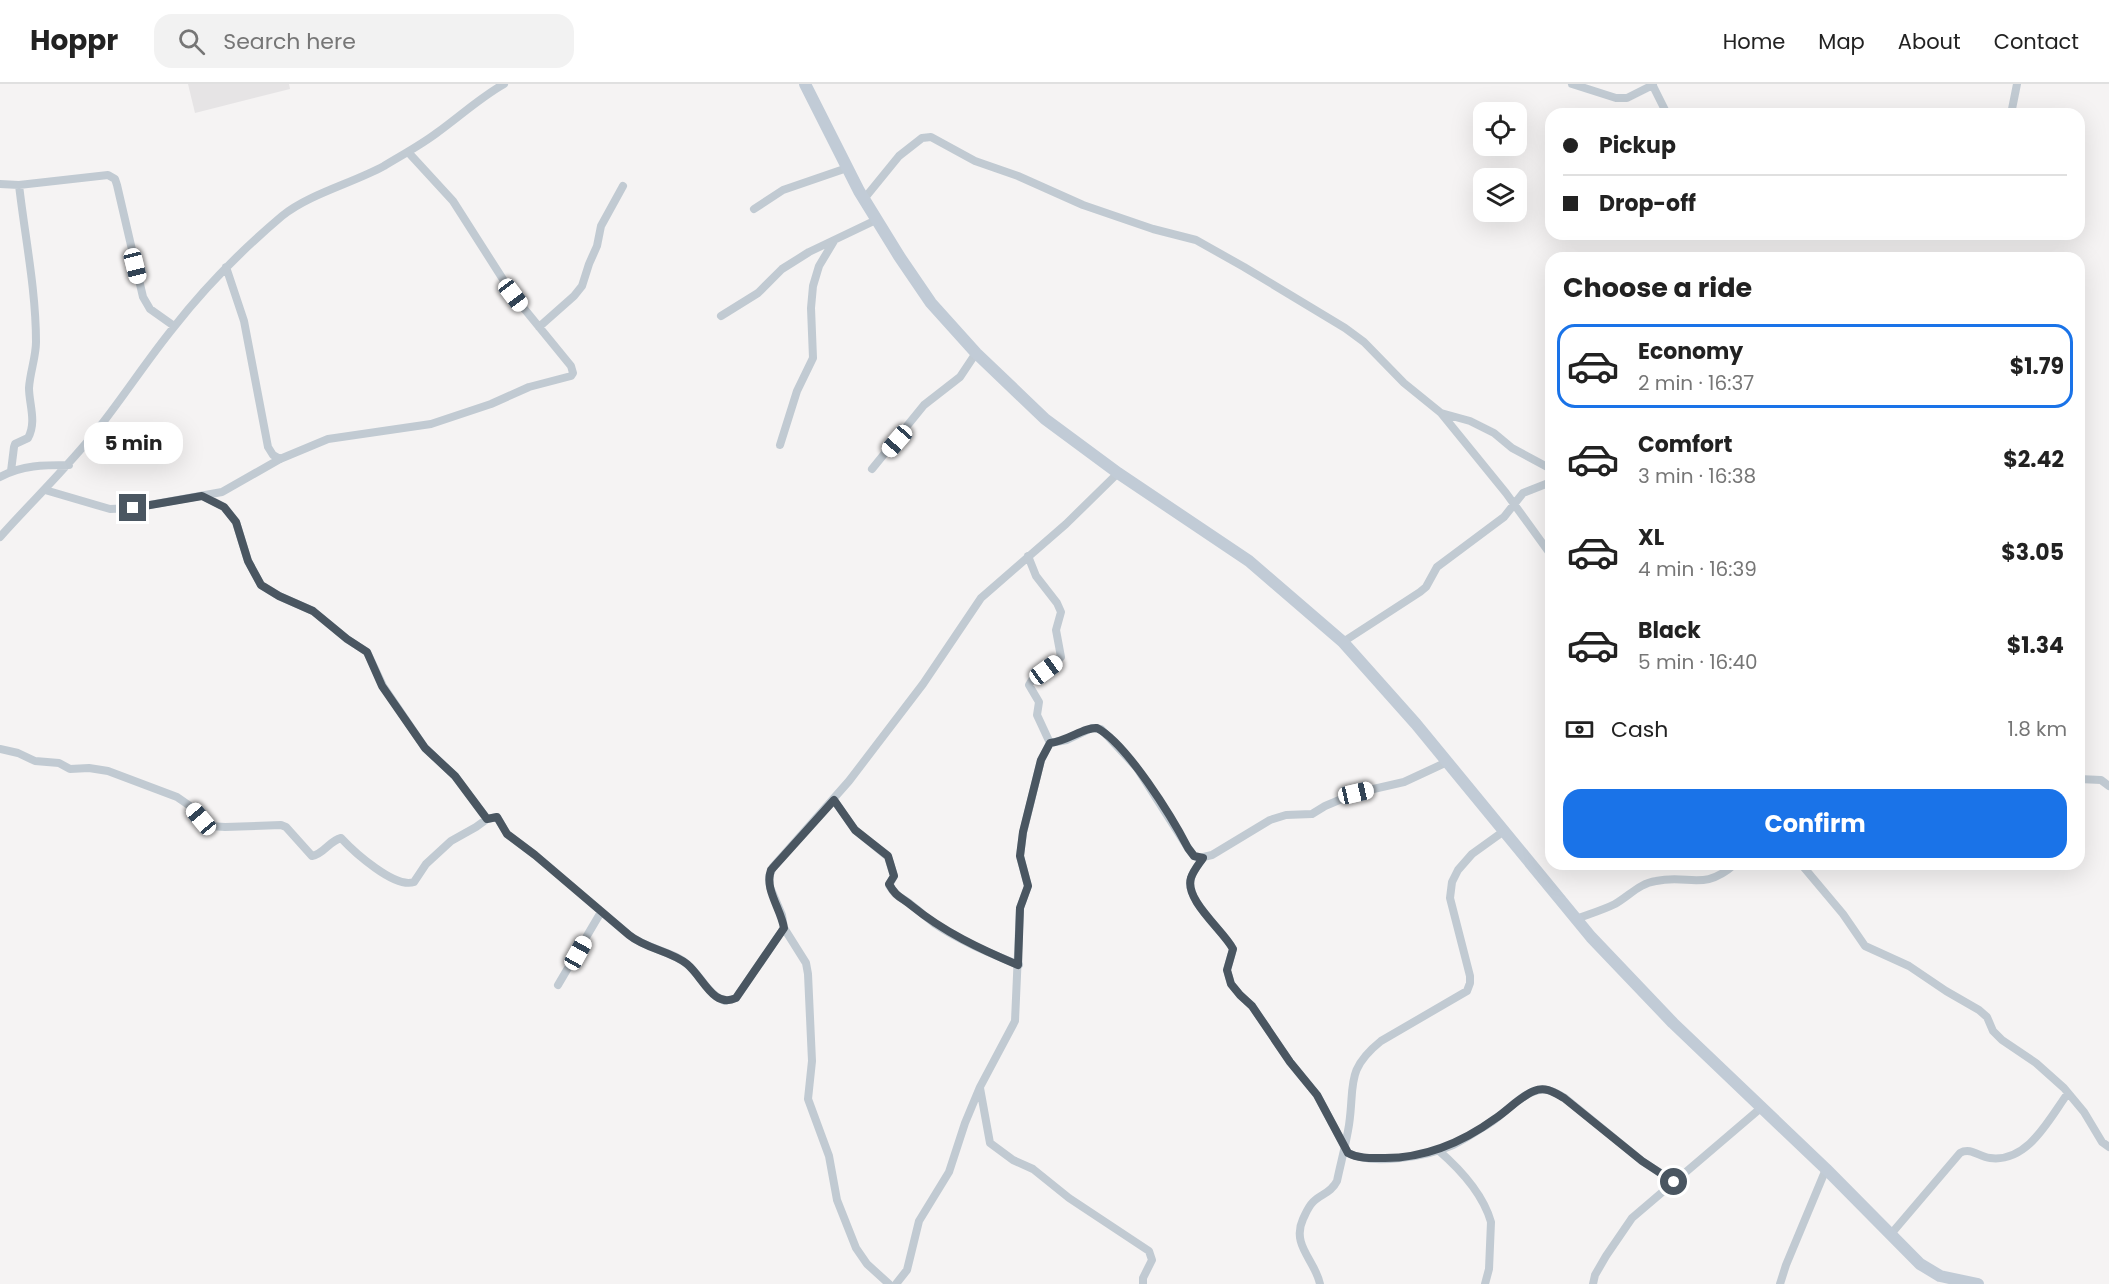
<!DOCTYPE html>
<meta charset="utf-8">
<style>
body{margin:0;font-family:Poppins,sans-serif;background:#f2f2f2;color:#222;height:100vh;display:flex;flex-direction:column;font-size:22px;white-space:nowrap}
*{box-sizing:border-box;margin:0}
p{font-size:20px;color:#767676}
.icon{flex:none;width:33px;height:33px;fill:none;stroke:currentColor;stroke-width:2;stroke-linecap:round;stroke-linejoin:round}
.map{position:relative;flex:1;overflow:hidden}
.drawer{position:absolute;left:1545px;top:168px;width:540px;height:618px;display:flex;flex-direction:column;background:#fff;border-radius:18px;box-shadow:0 6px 24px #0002}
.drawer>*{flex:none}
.hud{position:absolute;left:1545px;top:24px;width:540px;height:132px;border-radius:18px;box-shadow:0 6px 24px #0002;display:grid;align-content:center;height:132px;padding:0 18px;background:#fff}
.tools{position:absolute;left:1473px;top:18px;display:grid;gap:12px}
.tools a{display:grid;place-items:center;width:54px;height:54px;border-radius:12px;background:#fff;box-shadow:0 6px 24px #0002;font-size:30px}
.end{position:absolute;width:27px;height:27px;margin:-14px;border:8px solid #4a5661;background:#fff;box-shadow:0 0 0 3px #fff}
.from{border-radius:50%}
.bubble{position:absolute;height:42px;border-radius:18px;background:#fff;box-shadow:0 6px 24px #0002;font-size:20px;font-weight:700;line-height:42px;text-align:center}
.car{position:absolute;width:18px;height:36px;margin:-18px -9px;border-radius:8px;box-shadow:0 0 4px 2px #0007;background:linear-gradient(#fff 24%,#345 0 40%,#fff 0 76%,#345 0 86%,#fff 0)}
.hud b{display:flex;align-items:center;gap:21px;height:57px;font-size:22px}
.hud b+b{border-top:2px solid #e0e0e0}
.hud i{width:15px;height:15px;background:#222}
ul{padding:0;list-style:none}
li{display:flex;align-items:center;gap:18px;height:84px;margin:0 12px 9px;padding:0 6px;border:3px solid transparent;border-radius:18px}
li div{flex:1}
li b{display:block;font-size:22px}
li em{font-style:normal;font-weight:700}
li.current{border-color:#1a73e8}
li>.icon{width:54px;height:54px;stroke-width:1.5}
h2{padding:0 18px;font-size:27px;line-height:72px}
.pay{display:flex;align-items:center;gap:15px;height:66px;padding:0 18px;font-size:22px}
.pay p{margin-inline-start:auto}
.cta{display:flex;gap:12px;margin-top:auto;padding:12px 18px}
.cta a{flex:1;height:69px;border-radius:18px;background:#1a73e8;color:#fff;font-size:24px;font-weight:700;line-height:69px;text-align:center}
header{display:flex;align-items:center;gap:36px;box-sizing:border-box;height:84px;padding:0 30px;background:#fff;border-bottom:2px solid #e0e0e0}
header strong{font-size:28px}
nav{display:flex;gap:33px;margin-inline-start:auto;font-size:21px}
.search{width:420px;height:54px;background:#f2f2f2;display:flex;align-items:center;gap:15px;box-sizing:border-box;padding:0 21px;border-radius:18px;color:#767676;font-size:22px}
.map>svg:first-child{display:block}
.education{fill:#e6e4e5}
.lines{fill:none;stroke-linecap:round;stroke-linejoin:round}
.minor{stroke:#c1cad2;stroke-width:8}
.secondary{stroke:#c1cbd6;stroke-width:12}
.route{stroke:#4a5661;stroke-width:8}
</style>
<header>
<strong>Hoppr</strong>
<div class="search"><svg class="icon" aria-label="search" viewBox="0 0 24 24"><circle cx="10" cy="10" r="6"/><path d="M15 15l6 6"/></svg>Search here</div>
<nav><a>Home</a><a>Map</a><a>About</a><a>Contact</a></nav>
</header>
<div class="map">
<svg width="2109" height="1200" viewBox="0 0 2109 1200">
<rect width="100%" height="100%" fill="#f5f3f3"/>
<path class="education" d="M188 0H289L290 5 195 29Z"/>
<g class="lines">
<path class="minor" d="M1572 0 1616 14H1627L1653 1
M1652 0 1667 30
M2011 30 2017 0
M0 100 19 101 108 91 115 95 117 101 143 213 150 225 174 242
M864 115 899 72 922 54 931 53 975 77 1018 92 1083 121 1153 145 1196 156 1244 183 1345 244 1364 258 1404 299 1441 329 1470 337 1494 349 1512 364 1551 385
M754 125 783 106 847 84
M226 183 244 237 268 363 273 371 280 375
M721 232 758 209 782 185 809 168 876 136
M539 243 574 212 582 202 589 180 597 162 601 142 623 102
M1441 329 1506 409 1551 471
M780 361 797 307 813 274 811 224 813 202 819 182 834 157
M872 385 924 321 960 293 976 269
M11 387 14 363 15 360 28 354C37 338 29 320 29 304 30 288 36 273 36 258 36 206 25 153 19 101
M0 393C22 381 44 381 69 381
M45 406 110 425 133 424 222 408 280 375 328 355 431 340 491 320 529 303 571 292 573 289 571 282 513 211 453 117 408 68
M203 412 224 423 236 438 248 477 261 501 279 512 313 527 347 555 367 568 383 602 425 664 455 692 487 735
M0 453C34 415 70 381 101 341 126 309 148 275 174 243 206 202 243 165 282 132 309 110 353 99 384 82 402 71 421 61 438 48 460 32 481 13 504 0
M1343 558 1420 508 1426 503 1437 483 1504 433 1523 409 1551 398
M1050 659 1067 656 1092 644 1101 645 1137 684 1188 764 1194 772 1199 774 1212 771 1270 736 1286 731 1312 730 1325 722 1356 709 1404 698 1447 678
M0 665 18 669 35 677 59 679 70 685 89 684 108 687 177 713 190 722 210 742 225 743 281 741 286 743 312 772C324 770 329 757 341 754 354 768 395 805 414 798L426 780 451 757 476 743 487 735 497 733 507 750 535 771 629 851C646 865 673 867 688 881 701 892 708 911 725 917L736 914 784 844
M2079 695 2101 696 2109 702
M834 716 855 746 888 773 894 792 889 801C898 815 897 810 909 819 918 826 926 833 935 840 960 857 990 869 1019 881
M1203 774C1199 780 1193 787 1191 794 1184 816 1224 847 1233 865L1227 886 1231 900 1240 911 1252 922 1290 978 1317 1011 1348 1069C1373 1082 1428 1072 1453 1061 1466 1055 1480 1045 1493 1037 1507 1027 1522 1009 1539 1006 1548 1004 1556 1009 1565 1014L1642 1077 1674 1098
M1801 780 1843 830 1865 862 1909 882 1946 907 1979 926 1987 933 1993 947 2002 956 2036 979 2064 1004 2084 1028 2102 1058 2109 1063
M1576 835C1589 830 1603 826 1615 820 1629 812 1640 799 1656 797 1690 790 1703 808 1735 780
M558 901 601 828
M980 1004 990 1059 1013 1076 1033 1085 1069 1114 1149 1167 1152 1176 1143 1194V1200
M1438 1066C1460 1085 1483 1110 1491 1138L1489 1185 1485 1200
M1891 1150 1960 1069C1971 1063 1979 1073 1990 1074 2028 1079 2049 1035 2068 1009
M889 1200 867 1180 856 1164 837 1116 829 1072 808 1015 812 977 808 890 806 879 784 844 782 831 770 803 769 793 773 783 849 697 923 600 981 514 1066 440 1118 389
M896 1200 907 1186 919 1137 949 1088 965 1039 980 1003 1015 937 1020 824 1028 802 1020 772 1023 749 1041 676 1050 659 1037 631 1039 618 1029 601 1032 596 1061 573 1056 546 1061 528 1057 519 1036 492 1028 472
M1320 1200C1315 1176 1291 1161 1303 1135 1306 1129 1308 1123 1313 1118 1321 1110 1331 1109 1337 1097 1341 1078 1346 1060 1349 1041 1355 1001 1345 986 1381 957L1467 907 1470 899V892L1450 814 1452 798 1458 786 1472 770 1504 747
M1593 1200 1595 1191 1606 1172 1632 1134 1762 1023
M1780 1200 1786 1181 1826 1085"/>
<path class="secondary" d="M805 0 859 107 899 172 931 219 976 269 1045 335 1118 389 1249 477 1343 558 1416 640 1591 853 1673 939 1826 1085 1920 1180 1940 1192 1978 1200"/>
</g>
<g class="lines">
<path class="route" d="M133 424 202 412 224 423 236 438 248 477 261 501 279 512 313 527 347 555 367 568 382 602 425 664 455 692 487 735 497 733 507 750 535 771 629 851C646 865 671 867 687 880 703 893 713 925 736 914L784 844C781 825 764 805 771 786L834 716 855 746 888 772 894 792 889 800C896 813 901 813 912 822 944 848 980 865 1018 881L1020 824 1028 802 1020 772 1023 748 1041 676 1050 659C1068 657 1084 643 1097 644 1127 660 1172 733 1188 764L1194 772 1203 774C1199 780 1193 787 1191 794 1184 816 1224 847 1233 865L1227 886 1231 900 1240 911 1252 922 1290 978 1317 1011 1348 1069C1359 1075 1372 1074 1385 1074 1426 1074 1463 1058 1496 1034 1508 1026 1521 1012 1534 1007 1546 1002 1555 1009 1564 1014L1642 1077 1674 1098"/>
</g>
</svg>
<div class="tools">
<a><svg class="icon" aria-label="locate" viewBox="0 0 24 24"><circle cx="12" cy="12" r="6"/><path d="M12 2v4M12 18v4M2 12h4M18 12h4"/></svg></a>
<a><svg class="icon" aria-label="layers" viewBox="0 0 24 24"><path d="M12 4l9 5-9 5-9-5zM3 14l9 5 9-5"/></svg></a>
</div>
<i class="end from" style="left:1674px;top:1098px"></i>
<i class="end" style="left:133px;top:424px"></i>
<div class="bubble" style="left:84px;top:338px;width:99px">5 min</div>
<i class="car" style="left:135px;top:182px;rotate:166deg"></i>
<i class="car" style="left:513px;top:211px;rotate:143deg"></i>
<i class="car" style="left:897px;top:357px;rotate:221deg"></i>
<i class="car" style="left:1046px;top:586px;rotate:54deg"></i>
<i class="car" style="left:1356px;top:709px;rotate:77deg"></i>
<i class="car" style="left:201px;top:735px;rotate:320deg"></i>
<i class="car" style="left:578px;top:869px;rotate:29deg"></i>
<div class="hud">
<b><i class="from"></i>Pickup</b>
<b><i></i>Drop-off</b>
</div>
<section class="drawer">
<h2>Choose a ride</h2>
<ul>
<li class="current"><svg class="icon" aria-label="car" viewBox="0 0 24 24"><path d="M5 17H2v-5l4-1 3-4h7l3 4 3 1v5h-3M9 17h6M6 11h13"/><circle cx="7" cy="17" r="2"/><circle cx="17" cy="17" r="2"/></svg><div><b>Economy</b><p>2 min · 16:37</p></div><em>$1.79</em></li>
<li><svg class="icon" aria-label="car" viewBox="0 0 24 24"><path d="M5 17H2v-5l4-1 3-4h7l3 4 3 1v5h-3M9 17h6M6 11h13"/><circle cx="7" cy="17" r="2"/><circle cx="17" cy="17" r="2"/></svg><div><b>Comfort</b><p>3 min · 16:38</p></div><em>$2.42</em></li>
<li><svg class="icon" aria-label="car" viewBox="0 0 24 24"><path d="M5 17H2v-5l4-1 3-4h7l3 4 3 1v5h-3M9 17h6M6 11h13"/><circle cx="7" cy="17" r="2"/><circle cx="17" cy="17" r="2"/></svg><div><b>XL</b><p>4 min · 16:39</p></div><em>$3.05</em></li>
<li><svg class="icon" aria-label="car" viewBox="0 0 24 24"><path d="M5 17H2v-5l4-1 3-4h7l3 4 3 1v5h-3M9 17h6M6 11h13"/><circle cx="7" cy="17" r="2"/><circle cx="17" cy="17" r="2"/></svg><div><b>Black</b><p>5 min · 16:40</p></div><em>$1.34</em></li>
</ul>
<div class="pay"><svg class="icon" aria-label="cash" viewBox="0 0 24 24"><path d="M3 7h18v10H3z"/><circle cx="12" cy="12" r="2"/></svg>Cash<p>1.8 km</p></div>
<div class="cta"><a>Confirm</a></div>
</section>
</div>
